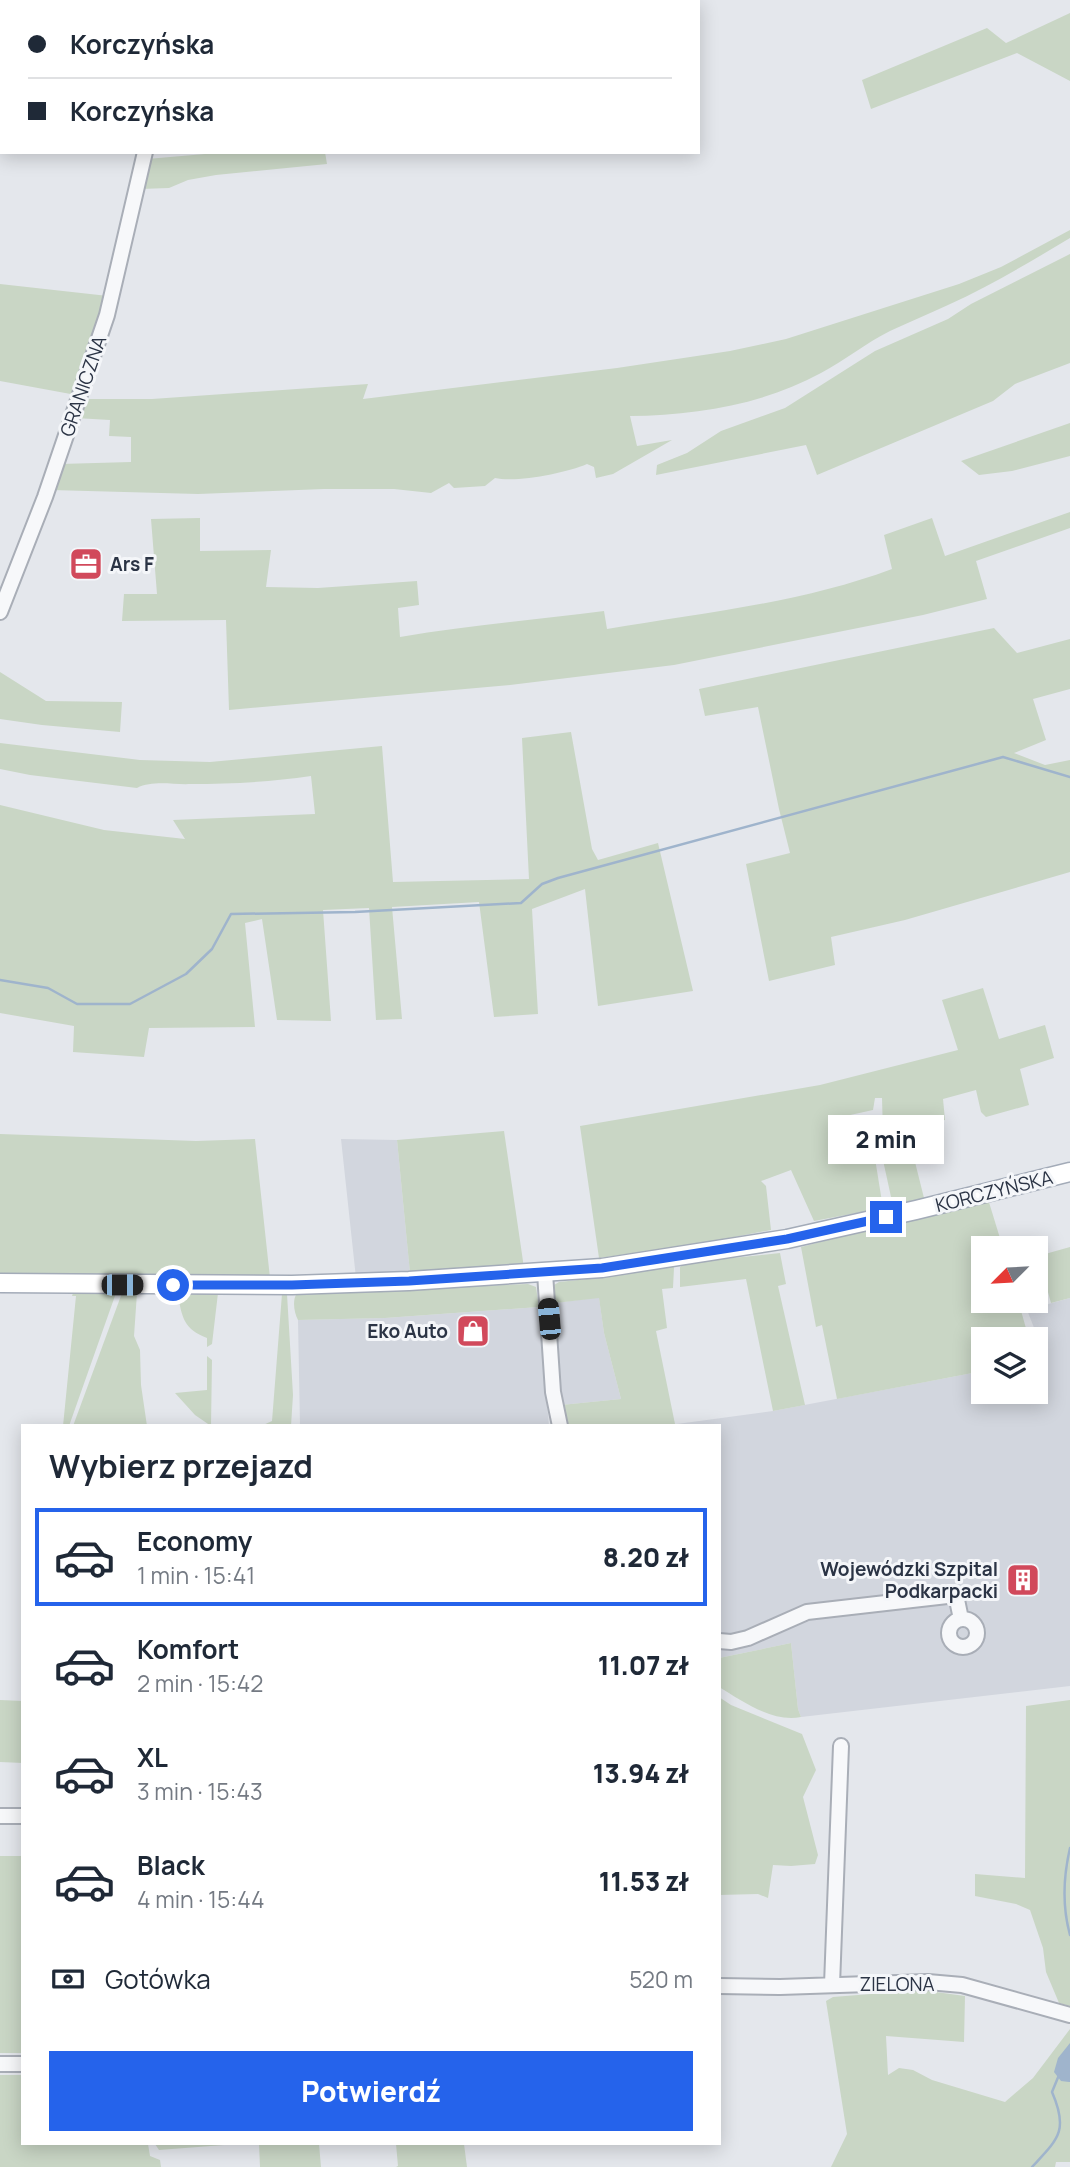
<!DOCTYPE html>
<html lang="pl">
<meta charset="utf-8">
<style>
body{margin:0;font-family:Manrope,sans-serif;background:#f2f2f3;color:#1f2937;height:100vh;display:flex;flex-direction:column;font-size:26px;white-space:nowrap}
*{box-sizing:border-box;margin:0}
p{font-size:23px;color:#747a83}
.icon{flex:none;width:38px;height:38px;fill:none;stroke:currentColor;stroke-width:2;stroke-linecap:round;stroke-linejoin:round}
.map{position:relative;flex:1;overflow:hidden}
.side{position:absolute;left:21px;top:1424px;width:700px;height:721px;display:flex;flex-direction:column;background:#fff;border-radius:0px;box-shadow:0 4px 18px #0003}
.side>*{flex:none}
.banner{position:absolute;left:0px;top:0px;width:700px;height:154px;box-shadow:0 4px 18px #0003;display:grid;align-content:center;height:154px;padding:0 28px;background:#fff}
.needle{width:46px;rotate:246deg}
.fabs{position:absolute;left:971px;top:1236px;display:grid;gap:14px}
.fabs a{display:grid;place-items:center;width:77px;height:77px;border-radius:0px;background:#fff;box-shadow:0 4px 18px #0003;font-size:35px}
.end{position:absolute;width:32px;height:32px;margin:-16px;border:9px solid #2563eb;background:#fff;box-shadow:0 0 0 4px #fff}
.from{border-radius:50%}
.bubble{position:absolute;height:49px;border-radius:0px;background:#fff;box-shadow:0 4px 18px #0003;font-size:23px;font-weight:800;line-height:49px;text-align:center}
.car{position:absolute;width:21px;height:42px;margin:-21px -10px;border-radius:9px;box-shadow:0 0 5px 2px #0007;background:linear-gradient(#222 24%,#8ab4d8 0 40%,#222 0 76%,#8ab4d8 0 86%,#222 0)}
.banner b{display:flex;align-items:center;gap:24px;height:66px;font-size:26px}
.banner b+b{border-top:2px solid #e0e1e3}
.banner i{width:18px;height:18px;background:#1f2937}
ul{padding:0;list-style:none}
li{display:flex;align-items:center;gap:21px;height:98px;margin:0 14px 10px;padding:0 14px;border:4px solid transparent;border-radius:0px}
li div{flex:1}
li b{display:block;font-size:26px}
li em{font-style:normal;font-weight:800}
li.active{border-color:#2563eb}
li>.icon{width:63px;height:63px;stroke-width:1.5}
h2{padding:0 28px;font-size:32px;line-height:84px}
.pay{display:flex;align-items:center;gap:18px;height:77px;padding:0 28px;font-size:26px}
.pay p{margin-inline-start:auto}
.primary-button{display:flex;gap:14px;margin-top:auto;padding:14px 28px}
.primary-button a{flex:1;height:80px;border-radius:0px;background:#2563eb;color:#fff;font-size:28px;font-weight:800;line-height:80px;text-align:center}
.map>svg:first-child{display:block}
.built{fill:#d2d6de}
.green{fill:#c9d6c5}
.water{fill:#9fb4cc}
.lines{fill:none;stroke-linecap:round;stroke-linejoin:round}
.stream{stroke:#9fb4cc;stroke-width:2.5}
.minor-casing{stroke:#a9aeb7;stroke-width:18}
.major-casing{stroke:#a3abb8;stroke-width:21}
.minor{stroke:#f7f8fa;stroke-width:14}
.major{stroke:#fff;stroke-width:18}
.route{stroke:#2563eb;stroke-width:9}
.labels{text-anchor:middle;stroke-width:6;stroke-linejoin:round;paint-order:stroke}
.street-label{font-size:19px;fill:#2b3445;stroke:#f4f6f9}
.poi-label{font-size:19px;font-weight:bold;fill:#2b3445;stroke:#f4f6f9;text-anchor:end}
</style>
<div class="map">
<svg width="1070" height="2167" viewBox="0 0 1070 2167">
<rect width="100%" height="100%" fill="#e4e7ec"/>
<path class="built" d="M341 1139 397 1140 410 1273 356 1278Z
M599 1297 604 1333 621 1399 561 1405 555 1303Z
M1070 1298V1686L801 1717 798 1709 791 1643 719 1658V1426H662L773 1411 983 1371 984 1391H1036V1361L1046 1358 1027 1310Z
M539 1307 549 1426H300L298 1320 385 1318Z"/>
<path class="green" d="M338 0H604V2H338Z
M1070 13V81L1017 53 871 109 862 80 987 28 1006 43Z
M228 152H325L327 164 216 175 188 180 169 188 140 189 147 159Z
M1070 230V238C1030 262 990 286 948 305 929 314 909 322 890 331 866 343 845 360 821 373 762 405 696 415 630 416L637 446 672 440 613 474 596 478 594 467 587 464C566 473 516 483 495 478L485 486 454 488 449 483 431 493 394 489H324L198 494 51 490 60 464 131 462V437L109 436 110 420 75 418 81 399H152L368 384 363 399 617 368 730 351 786 339 959 284 1001 267Z
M1070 254V363L1015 384 993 401 817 475 806 445 656 475 657 465 687 453 721 431 785 408 875 351 948 319 971 304Z
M0 284 108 296 76 395 0 381Z
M1070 423V456L1012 471 979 475 961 461Z
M1070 512V528L976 561 987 599 923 615 674 665 510 685 229 710 226 620 122 621 124 594H157L151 519 200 518V551L271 550 266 587 318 588 417 581 419 605 398 608 400 637C468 625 536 620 604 611L607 629C702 613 801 603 892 569L884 535 932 518 945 556Z
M994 628 1017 653 1070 639V689L1033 699 1046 740 1014 753 1045 765 1070 760V872L905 920 831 937 835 965 769 981 746 864 790 853 779 809 758 707 705 716 699 689Z
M0 672 46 701 122 702 120 732 42 725 0 719Z
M571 732 592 849 598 860 658 843 693 991 598 1006 585 889 532 909 538 1014 494 1017 479 902 392 907 402 1019 376 1020 369 908 323 910 331 1021 277 1020 262 919 245 923 255 1027 149 1028 144 1057 73 1052 74 1026 0 1013V805L104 830 185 839 173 820 315 814 311 776C271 782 231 784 191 784 173 785 153 780 137 788L30 775 0 769V743L140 760 210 762 382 746 393 882 529 879 522 738Z
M983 988 999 1039 1045 1025 1054 1058 1020 1069 1029 1105 986 1117 981 1112 976 1090 943 1099 945 1120 883 1133 882 1098H875L873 1110 832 1119 839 1152 873 1146 883 1208 814 1221 791 1170 761 1181 766 1186 771 1230 687 1246 599 1258 580 1126 820 1085 958 1050 942 1000Z
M504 1131 524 1268 410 1273 397 1140Z
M0 1134 196 1141 255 1139 270 1278 0 1275Z
M909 1138 924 1198 893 1206 881 1151 882 1144Z
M988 1199 1003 1248H984V1300H1018L1029 1339H984L983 1371 837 1399 822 1325 816 1327 801 1247Z
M1070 1247V1298L1051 1303 1038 1256Z
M780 1253 786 1284 778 1286 805 1405 773 1411 746 1279 680 1287V1267L685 1263Z
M671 1261 674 1268 673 1288 662 1289 667 1328 656 1331 675 1424 567 1426 561 1405 621 1399 604 1333 599 1298 555 1303 554 1285 559 1282 587 1279Z
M528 1284 536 1287 539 1307 385 1318 298 1320C294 1313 292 1300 297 1293Z
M73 1293H116L69 1426H63L76 1296H72Z
M122 1293H137L134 1336 140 1350 141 1385 147 1426H73Z
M218 1293 212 1344 207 1347V1338C184 1329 182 1318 178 1295Z
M282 1294H287L293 1395 291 1426H218H261L272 1421Z
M207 1356 212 1360 211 1426 195 1415 175 1393 207 1390Z
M791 1643 798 1709 801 1717C773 1723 742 1701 719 1687V1658Z
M719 1697 731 1705 802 1734 816 1770 803 1797 818 1855 815 1864 791 1866 773 1865 768 1898 758 1894 719 1895Z
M0 1700 23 1701V1763L0 1762Z
M1070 1700V2006L1059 2003 1046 1972 1043 1948 1030 1910 1016 1904 975 1896V1874L1025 1878 1026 1706Z
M0 1856H23V2053H0Z
M921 1990 965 1996 964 2042 886 2036 888 2075 899 2068 913 2070 932 2080 1005 2102 1033 2078 1070 2029V2162H1056L1055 2167H831L847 2134 826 2001 833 1997Z
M0 2075H23V2144H148L150 2156 160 2160 161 2167H0Z
M155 2144H237L159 2150Z
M259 2144H319L321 2167H260Z
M396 2144H464L467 2167H396L398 2166Z"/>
<path class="water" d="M1070 2043V2082H1069L1061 2081 1054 2072 1058 2058Z"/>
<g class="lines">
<path class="stream" d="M0 980 48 988 77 1004H130L186 974 212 949 231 914 355 912 521 903 542 884 558 878 1003 757 1070 777
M1070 1848C1063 1878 1062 1906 1070 1935
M1032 2167C1058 2139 1069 2131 1052 2092L1059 2075"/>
<defs>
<path id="minor" d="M0 612 45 497 107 315 145 152
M545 1273 553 1392 560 1426
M949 1633a14 14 0 1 1 28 0a14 14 0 1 1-28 0Z
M719 1641 731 1642 748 1638 807 1612 956 1595 961 1619
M0 1816H23
M832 1985 841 1746
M719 1986 780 1987 928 1982 962 1985 1070 2015
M0 2064H23"/>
<path id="major" d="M0 1283 292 1285 409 1281 602 1268 787 1239 916 1210 1070 1172"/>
</defs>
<use href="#minor" class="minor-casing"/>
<use href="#major" class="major-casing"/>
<use href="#minor" class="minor"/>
<use href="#major" class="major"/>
</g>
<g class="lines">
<path class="route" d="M173 1285H292L409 1281 602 1268 787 1239 886 1217"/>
</g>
<defs>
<symbol id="office-square" viewBox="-11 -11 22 22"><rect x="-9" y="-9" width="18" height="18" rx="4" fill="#d1495b" stroke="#f4f6f9"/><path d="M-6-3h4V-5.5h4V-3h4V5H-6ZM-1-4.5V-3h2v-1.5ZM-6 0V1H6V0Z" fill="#fff"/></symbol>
<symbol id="shop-square" viewBox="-11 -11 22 22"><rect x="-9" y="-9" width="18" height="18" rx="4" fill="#d1495b" stroke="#f4f6f9"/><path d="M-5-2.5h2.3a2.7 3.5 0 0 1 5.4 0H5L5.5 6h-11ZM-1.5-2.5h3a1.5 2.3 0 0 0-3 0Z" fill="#fff"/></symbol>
<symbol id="building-square" viewBox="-11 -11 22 22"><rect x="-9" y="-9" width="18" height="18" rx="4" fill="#d1495b" stroke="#f4f6f9"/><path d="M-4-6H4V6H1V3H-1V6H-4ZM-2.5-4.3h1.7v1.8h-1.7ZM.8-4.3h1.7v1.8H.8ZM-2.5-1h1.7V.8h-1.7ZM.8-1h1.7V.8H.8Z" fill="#fff"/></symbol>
</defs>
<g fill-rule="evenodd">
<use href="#office-square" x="67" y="545" width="38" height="38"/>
<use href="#shop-square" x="454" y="1312" width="38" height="38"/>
<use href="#building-square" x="1004" y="1561" width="38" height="38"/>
</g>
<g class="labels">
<g class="street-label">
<text transform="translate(83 386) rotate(-71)" y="7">GRANICZNA</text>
<text transform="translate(994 1191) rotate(-14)" y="7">KORCZYŃSKA</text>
<text x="897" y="1991">ZIELONA</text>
</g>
<g class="poi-label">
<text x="110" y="571" text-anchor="start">Ars F</text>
<text x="448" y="1338">Eko Auto</text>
<text x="998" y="1576">Wojewódzki Szpital<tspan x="998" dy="22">Podkarpacki</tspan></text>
</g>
</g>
</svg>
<div class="fabs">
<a><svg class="needle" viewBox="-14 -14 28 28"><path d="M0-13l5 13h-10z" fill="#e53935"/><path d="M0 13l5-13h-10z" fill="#747a83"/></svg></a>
<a><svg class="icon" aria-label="layers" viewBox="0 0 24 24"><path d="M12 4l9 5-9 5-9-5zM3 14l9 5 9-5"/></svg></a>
</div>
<i class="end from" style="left:173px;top:1285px"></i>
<i class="end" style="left:886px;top:1217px"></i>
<div class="bubble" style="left:828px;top:1115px;width:116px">2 min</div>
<i class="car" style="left:122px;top:1285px;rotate:90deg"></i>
<i class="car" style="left:549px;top:1319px;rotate:355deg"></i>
<div class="banner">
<b><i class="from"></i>Korczyńska</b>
<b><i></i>Korczyńska</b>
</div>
<section class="side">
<h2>Wybierz przejazd</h2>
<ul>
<li class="active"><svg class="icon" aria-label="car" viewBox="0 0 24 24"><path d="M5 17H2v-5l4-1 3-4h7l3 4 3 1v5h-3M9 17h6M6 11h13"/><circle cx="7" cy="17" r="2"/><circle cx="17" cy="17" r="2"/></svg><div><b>Economy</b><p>1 min · 15:41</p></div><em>8.20 zł</em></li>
<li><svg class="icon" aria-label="car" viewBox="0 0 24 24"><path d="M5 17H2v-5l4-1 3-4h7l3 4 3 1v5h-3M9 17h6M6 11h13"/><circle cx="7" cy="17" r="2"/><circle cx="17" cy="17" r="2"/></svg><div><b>Komfort</b><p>2 min · 15:42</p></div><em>11.07 zł</em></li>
<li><svg class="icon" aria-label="car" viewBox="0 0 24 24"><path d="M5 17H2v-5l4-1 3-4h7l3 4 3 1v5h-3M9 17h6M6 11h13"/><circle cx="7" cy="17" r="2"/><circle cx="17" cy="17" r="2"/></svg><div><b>XL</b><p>3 min · 15:43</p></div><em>13.94 zł</em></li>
<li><svg class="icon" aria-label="car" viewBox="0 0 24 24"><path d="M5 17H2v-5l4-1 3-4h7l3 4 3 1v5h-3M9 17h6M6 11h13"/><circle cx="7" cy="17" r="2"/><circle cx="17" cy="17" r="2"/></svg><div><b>Black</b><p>4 min · 15:44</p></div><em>11.53 zł</em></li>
</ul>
<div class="pay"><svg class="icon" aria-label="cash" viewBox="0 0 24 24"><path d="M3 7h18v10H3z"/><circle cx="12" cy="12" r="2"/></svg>Gotówka<p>520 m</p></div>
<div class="primary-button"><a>Potwierdź</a></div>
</section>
</div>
